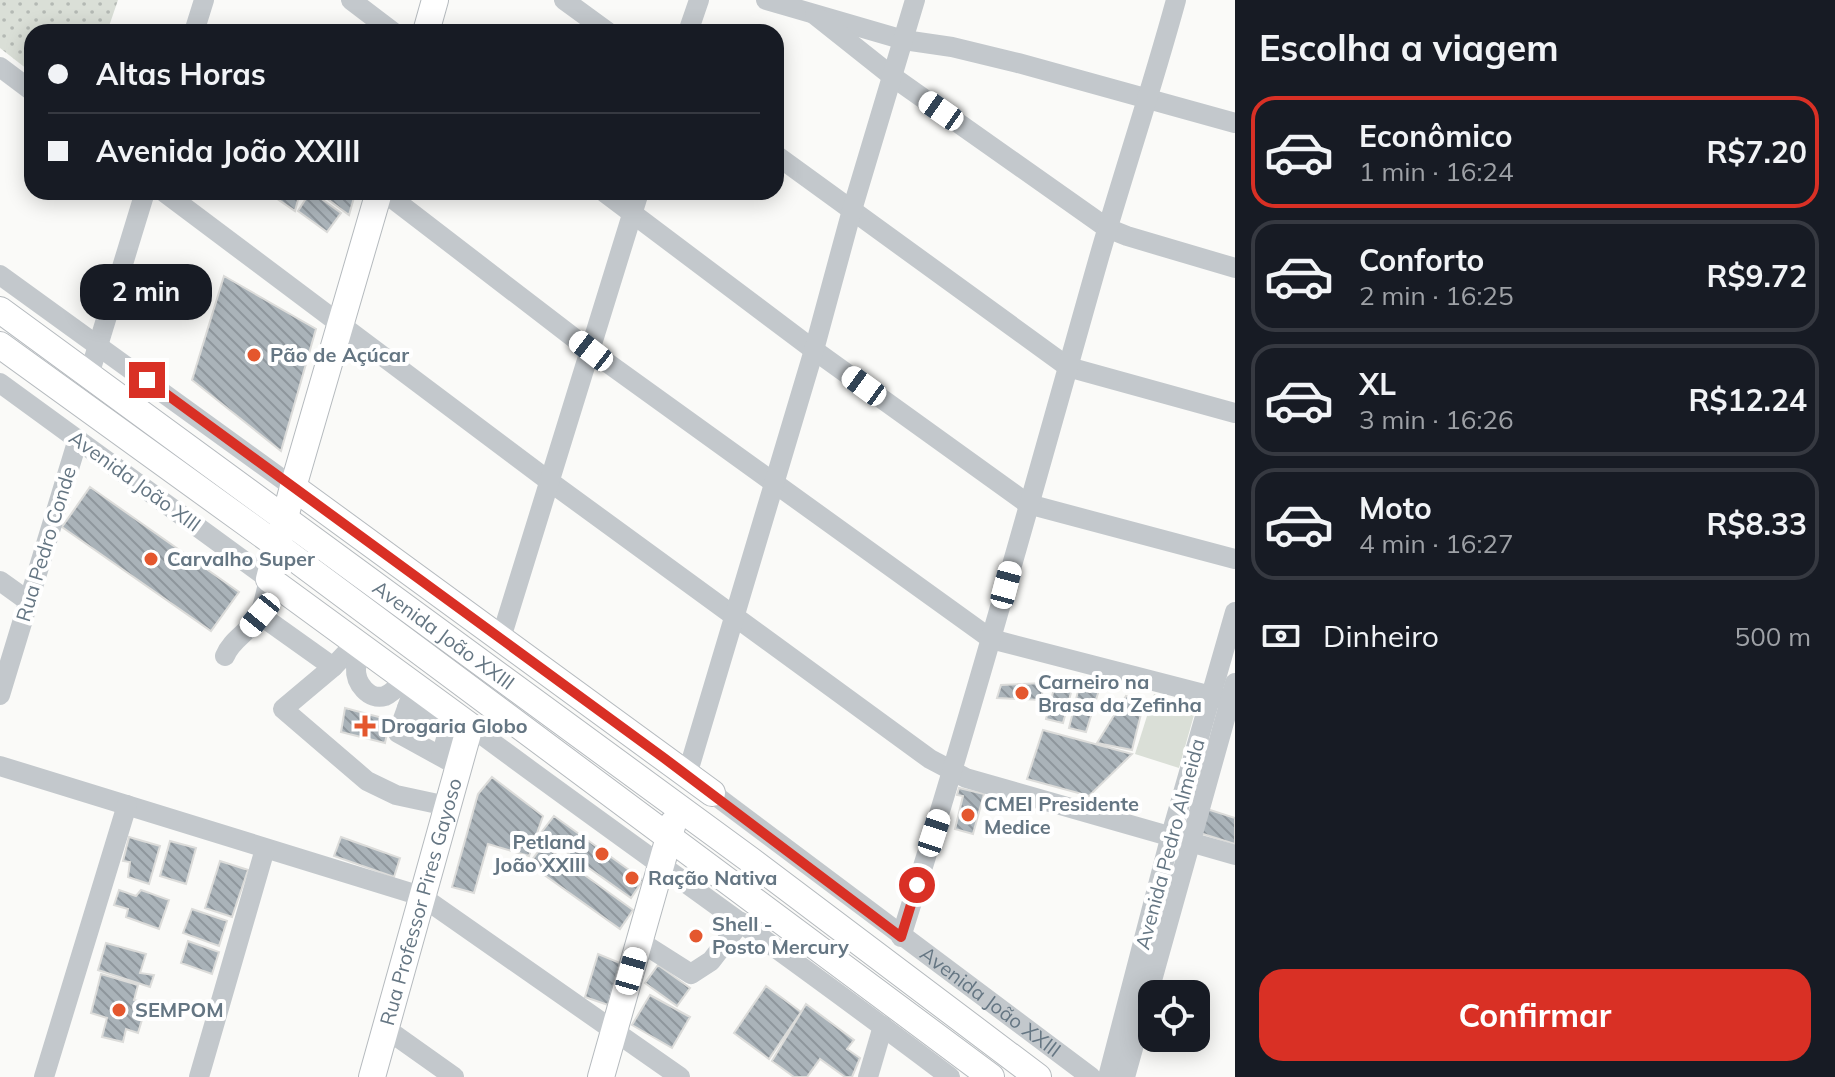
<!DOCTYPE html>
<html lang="pt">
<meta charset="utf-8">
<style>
body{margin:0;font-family:Mulish,sans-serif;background:#20242c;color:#f1f3f6;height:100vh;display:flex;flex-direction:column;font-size:30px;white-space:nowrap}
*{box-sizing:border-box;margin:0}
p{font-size:26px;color:#9ea1a6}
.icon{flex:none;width:44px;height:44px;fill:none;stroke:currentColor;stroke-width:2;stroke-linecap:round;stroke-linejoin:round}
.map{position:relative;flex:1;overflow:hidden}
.side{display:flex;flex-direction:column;background:#171b24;width:600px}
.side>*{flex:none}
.banner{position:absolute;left:24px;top:24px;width:760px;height:176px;border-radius:24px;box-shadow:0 4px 20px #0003;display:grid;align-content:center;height:176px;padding:0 24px;background:#171b24}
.controls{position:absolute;left:1138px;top:980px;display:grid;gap:16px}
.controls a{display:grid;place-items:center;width:72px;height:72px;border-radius:16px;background:#171b24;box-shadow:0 4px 20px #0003;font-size:40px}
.end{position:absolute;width:36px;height:36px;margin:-18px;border:10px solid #d93025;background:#fff;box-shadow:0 0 0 4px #fff}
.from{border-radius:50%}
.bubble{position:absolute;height:56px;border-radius:24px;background:#171b24;box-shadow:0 4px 20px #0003;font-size:26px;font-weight:700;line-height:56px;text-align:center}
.car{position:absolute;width:24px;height:48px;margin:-24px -12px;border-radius:10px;box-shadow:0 0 6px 2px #0007;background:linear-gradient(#fff 24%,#345 0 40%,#fff 0 76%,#345 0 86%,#fff 0)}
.banner b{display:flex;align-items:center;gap:28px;height:76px;font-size:30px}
.banner b+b{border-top:2px solid #363941}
.banner i{width:20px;height:20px;background:#f1f3f6}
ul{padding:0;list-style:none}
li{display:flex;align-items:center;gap:24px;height:112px;margin:0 16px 12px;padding:0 8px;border:4px solid #363941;border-radius:24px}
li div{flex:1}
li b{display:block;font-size:30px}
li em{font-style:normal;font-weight:700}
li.on{border-color:#d93025}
li>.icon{width:72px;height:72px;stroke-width:1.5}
h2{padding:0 24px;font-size:36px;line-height:96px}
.pay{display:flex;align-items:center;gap:20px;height:88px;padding:0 24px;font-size:30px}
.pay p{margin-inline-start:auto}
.action{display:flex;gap:16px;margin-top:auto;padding:16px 24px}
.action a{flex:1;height:92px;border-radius:24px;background:#d93025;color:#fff;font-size:32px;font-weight:700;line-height:92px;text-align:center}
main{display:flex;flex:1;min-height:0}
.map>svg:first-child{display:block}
.grass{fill:url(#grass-dots)}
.pitch{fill:#dadfd7}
.building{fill:url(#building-back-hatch);stroke:#dcdcda;stroke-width:2}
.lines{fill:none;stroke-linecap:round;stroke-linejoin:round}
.major-casing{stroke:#b5babe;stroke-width:28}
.minor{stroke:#c3c8cc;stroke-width:20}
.major{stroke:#fff;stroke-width:26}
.route{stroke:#d93025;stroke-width:10}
.poi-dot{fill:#e4572e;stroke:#fff;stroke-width:3}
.labels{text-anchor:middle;stroke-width:8;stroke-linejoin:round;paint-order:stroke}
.poi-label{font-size:20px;font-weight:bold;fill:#657683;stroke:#fff;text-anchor:start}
.street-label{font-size:20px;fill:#657683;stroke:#fff}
</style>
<main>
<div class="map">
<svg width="1235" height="1077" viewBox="0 0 1235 1077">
<defs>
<pattern id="grass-dots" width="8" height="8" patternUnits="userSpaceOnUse" patternTransform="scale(2)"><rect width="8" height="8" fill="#dadfd7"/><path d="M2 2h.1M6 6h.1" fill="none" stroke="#b4b9b4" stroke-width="1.8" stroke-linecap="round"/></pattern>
<pattern id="building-back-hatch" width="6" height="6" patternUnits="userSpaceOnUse" patternTransform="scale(2)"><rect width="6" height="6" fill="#aab3b9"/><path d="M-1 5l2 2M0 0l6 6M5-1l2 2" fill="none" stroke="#8e969c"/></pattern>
</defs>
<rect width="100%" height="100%" fill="#fafaf8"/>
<path class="grass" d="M0 0H118L107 32H32V73L0 48Z"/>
<path class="pitch" d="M1154 694 1196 708 1179 768 1135 754Z"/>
<path class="building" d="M278 192H300L295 211 276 198Z
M312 192 341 213 327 232 298 211 307 197 302 192Z
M318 192 355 194 349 215Z
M224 276 316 329 281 451 192 380Z
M90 487 239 592 211 631 62 527Z
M1056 681 1073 685 1063 723 1046 719Z
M1044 683 1041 700 997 698 1001 685Z
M1079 687 1099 690 1086 732 1069 728Z
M1126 696 1144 702 1132 750 1097 743Z
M345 708 390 720 385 743 341 732Z
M1043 730 1132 754 1089 796 1027 779Z
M492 777 543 816 529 856 488 844 474 893 452 887 478 794Z
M959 788 984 794 973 834 955 829 963 796 957 795Z
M1207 809 1235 818V844L1200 833Z
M554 816 643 880 631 898 551 841 547 845 537 838Z
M129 837 160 846 149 884 128 877 130 862 123 861Z
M341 837 400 858 394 877 334 856Z
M170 841 196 848 186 884 160 876Z
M543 845 633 910 620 929 529 864Z
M220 861 248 870 232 917 205 908Z
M119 890 136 896 141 890 169 900 159 929 126 917 128 909 114 905Z
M192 909 227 921 219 946 183 933Z
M188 941 219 952 212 974 181 963Z
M106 943 146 954 140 973 154 975 150 987 98 970Z
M598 954 620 963 608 1005 585 997Z
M658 965 690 988 677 1006 645 983Z
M101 974 138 985 134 1000 147 1003 138 1033 126 1029 123 1042 102 1037 107 1018 91 1013Z
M766 986 801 1012 769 1059 734 1033Z
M650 995 690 1017 672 1048 632 1025Z
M806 1004 854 1040 847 1049 860 1058 852 1077H845L820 1059 807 1077H794L772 1061Z"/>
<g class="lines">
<defs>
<g id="major">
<path d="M426 32 435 0"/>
<path id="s2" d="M0 310 749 859 1038 1077"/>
<path d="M0 345 278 546 991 1077"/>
<path d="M293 487 712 793"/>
<path id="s3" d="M372 1077 470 726 269 579 293 487 379 192"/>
<path d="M601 1077 673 823"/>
</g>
</defs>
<use href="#major" class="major-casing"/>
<g class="minor">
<path d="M351 0 393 32"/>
<path d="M564 0 608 32"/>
<path d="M766 0 904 40 952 47 1018 63 1235 123"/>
<path d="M815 15 893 77 1107 228 1127 236 1235 268"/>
<path d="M194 32 204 0"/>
<path d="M688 32 699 0"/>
<path d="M0 67 32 91"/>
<path d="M776 155 1068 367 1235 413"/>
<path d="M164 192 549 481 930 759 966 778 1235 855"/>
<path d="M384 192 591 351 991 639 1235 702"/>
<path d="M604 192 814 350 1028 504 1235 559"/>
<path d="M0 275 293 487"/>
<path d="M89 375 145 192"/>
<path d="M0 383 269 579C266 591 264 606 258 617 249 632 231 640 225 656"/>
<path d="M0 581 28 601"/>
<path d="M260 615 333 667 355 644"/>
<path d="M501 638 639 192"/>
<path d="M363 649C361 655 357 662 356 668 355 683 369 701 385 696 392 693 400 685 406 679"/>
<path d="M333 667 283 709 367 781 396 795 447 806"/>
<path d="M415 686 398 733 458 766"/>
<path d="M0 695 78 439"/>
<path d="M407 708 448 732 441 756"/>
<path d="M470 726C629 844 792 957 950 1077"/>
<path d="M0 766 421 896 680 1077"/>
<path d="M687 775 814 350 852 210 915 0"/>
<path id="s1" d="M712 793 1091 1077"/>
<path d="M901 937C972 713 1034 487 1098 261 1123 174 1152 88 1176 0"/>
<path d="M639 941 691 974 711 961 741 922"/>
<path d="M385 1028 454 1077"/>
<path d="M44 1077 127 805"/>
<path d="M199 1077 265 849"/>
<path d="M868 1077 883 1026"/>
<path d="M1108 1077 1171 835 1235 612"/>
<path d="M1125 1077 1235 683"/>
</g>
<use href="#major" class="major"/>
</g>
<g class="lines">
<path class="route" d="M147 380 664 758 901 937 917 885"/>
</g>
<g class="poi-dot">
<circle cx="254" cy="355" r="8"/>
<circle cx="151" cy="559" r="8"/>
<circle cx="1022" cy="693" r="8"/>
<path d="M361 714h8v8h8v8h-8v8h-8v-8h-8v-8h8z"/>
<circle cx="968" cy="815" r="8"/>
<circle cx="602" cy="854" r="8"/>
<circle cx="632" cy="878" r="8"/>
<circle cx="696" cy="936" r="8"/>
<circle cx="119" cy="1010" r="8"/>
</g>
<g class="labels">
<g class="poi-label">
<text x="270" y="362">Pão de Açúcar</text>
<text x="167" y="566">Carvalho Super</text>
<text x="1038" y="689">Carneiro na<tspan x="1038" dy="23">Brasa da Zefinha</tspan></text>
<text x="381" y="733">Drogaria Globo</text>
<text x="984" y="811">CMEI Presidente<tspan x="984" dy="23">Medice</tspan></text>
<text x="586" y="849" text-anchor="end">Petland<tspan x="586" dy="23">João XXIII</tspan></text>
<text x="648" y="885">Ração Nativa</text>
<text x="712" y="931">Shell -<tspan x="712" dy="23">Posto Mercury</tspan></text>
<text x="135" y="1017">SEMPOM</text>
</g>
<g class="street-label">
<text transform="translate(135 481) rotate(36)" y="7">Avenida João XIII</text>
<text transform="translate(46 544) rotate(-73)" y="7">Rua Pedro Conde</text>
<text dy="7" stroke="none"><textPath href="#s2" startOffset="550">Avenida João XXIII</textPath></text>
<text transform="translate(1170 844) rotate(-75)" y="7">Avenida Pedro Almeida</text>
<text dy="7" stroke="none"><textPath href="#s3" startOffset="182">Rua Professor Pires Gayoso</textPath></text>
<text dy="7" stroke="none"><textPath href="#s1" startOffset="348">Avenida João XXIII</textPath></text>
</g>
</g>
</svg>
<div class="controls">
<a><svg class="icon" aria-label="locate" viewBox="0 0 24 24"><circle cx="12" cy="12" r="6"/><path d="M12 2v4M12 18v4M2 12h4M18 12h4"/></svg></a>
</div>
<i class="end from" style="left:917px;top:885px"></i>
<i class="end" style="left:147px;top:380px"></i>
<div class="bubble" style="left:80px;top:264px;width:132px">2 min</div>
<i class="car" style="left:941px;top:111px;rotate:305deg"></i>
<i class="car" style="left:591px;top:351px;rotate:308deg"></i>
<i class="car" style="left:864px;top:386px;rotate:306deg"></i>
<i class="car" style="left:1006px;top:585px;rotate:15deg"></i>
<i class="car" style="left:260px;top:615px;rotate:219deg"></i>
<i class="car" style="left:934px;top:833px;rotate:18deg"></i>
<i class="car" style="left:631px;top:971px;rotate:16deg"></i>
<div class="banner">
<b><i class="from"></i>Altas Horas</b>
<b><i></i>Avenida João XXIII</b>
</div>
</div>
<section class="side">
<h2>Escolha a viagem</h2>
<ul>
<li class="on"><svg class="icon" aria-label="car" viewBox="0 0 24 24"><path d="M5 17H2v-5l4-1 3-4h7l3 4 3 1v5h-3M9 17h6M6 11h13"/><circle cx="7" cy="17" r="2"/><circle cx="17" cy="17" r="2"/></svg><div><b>Econômico</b><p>1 min · 16:24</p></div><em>R$7.20</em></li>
<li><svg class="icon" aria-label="car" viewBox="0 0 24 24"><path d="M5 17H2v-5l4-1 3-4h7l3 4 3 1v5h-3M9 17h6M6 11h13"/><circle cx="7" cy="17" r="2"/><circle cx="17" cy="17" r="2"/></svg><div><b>Conforto</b><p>2 min · 16:25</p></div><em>R$9.72</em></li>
<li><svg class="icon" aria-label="car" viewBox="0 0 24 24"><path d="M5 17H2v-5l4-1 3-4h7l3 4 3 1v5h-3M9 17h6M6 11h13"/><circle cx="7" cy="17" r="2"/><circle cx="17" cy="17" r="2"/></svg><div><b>XL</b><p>3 min · 16:26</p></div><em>R$12.24</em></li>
<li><svg class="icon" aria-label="car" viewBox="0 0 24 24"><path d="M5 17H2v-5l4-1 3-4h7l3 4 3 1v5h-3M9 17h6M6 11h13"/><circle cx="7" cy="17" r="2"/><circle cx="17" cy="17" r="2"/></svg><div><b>Moto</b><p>4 min · 16:27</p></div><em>R$8.33</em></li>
</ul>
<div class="pay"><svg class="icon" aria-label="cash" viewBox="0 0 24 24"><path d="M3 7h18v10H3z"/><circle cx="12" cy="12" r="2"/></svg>Dinheiro<p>500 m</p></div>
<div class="action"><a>Confirmar</a></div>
</section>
</main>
